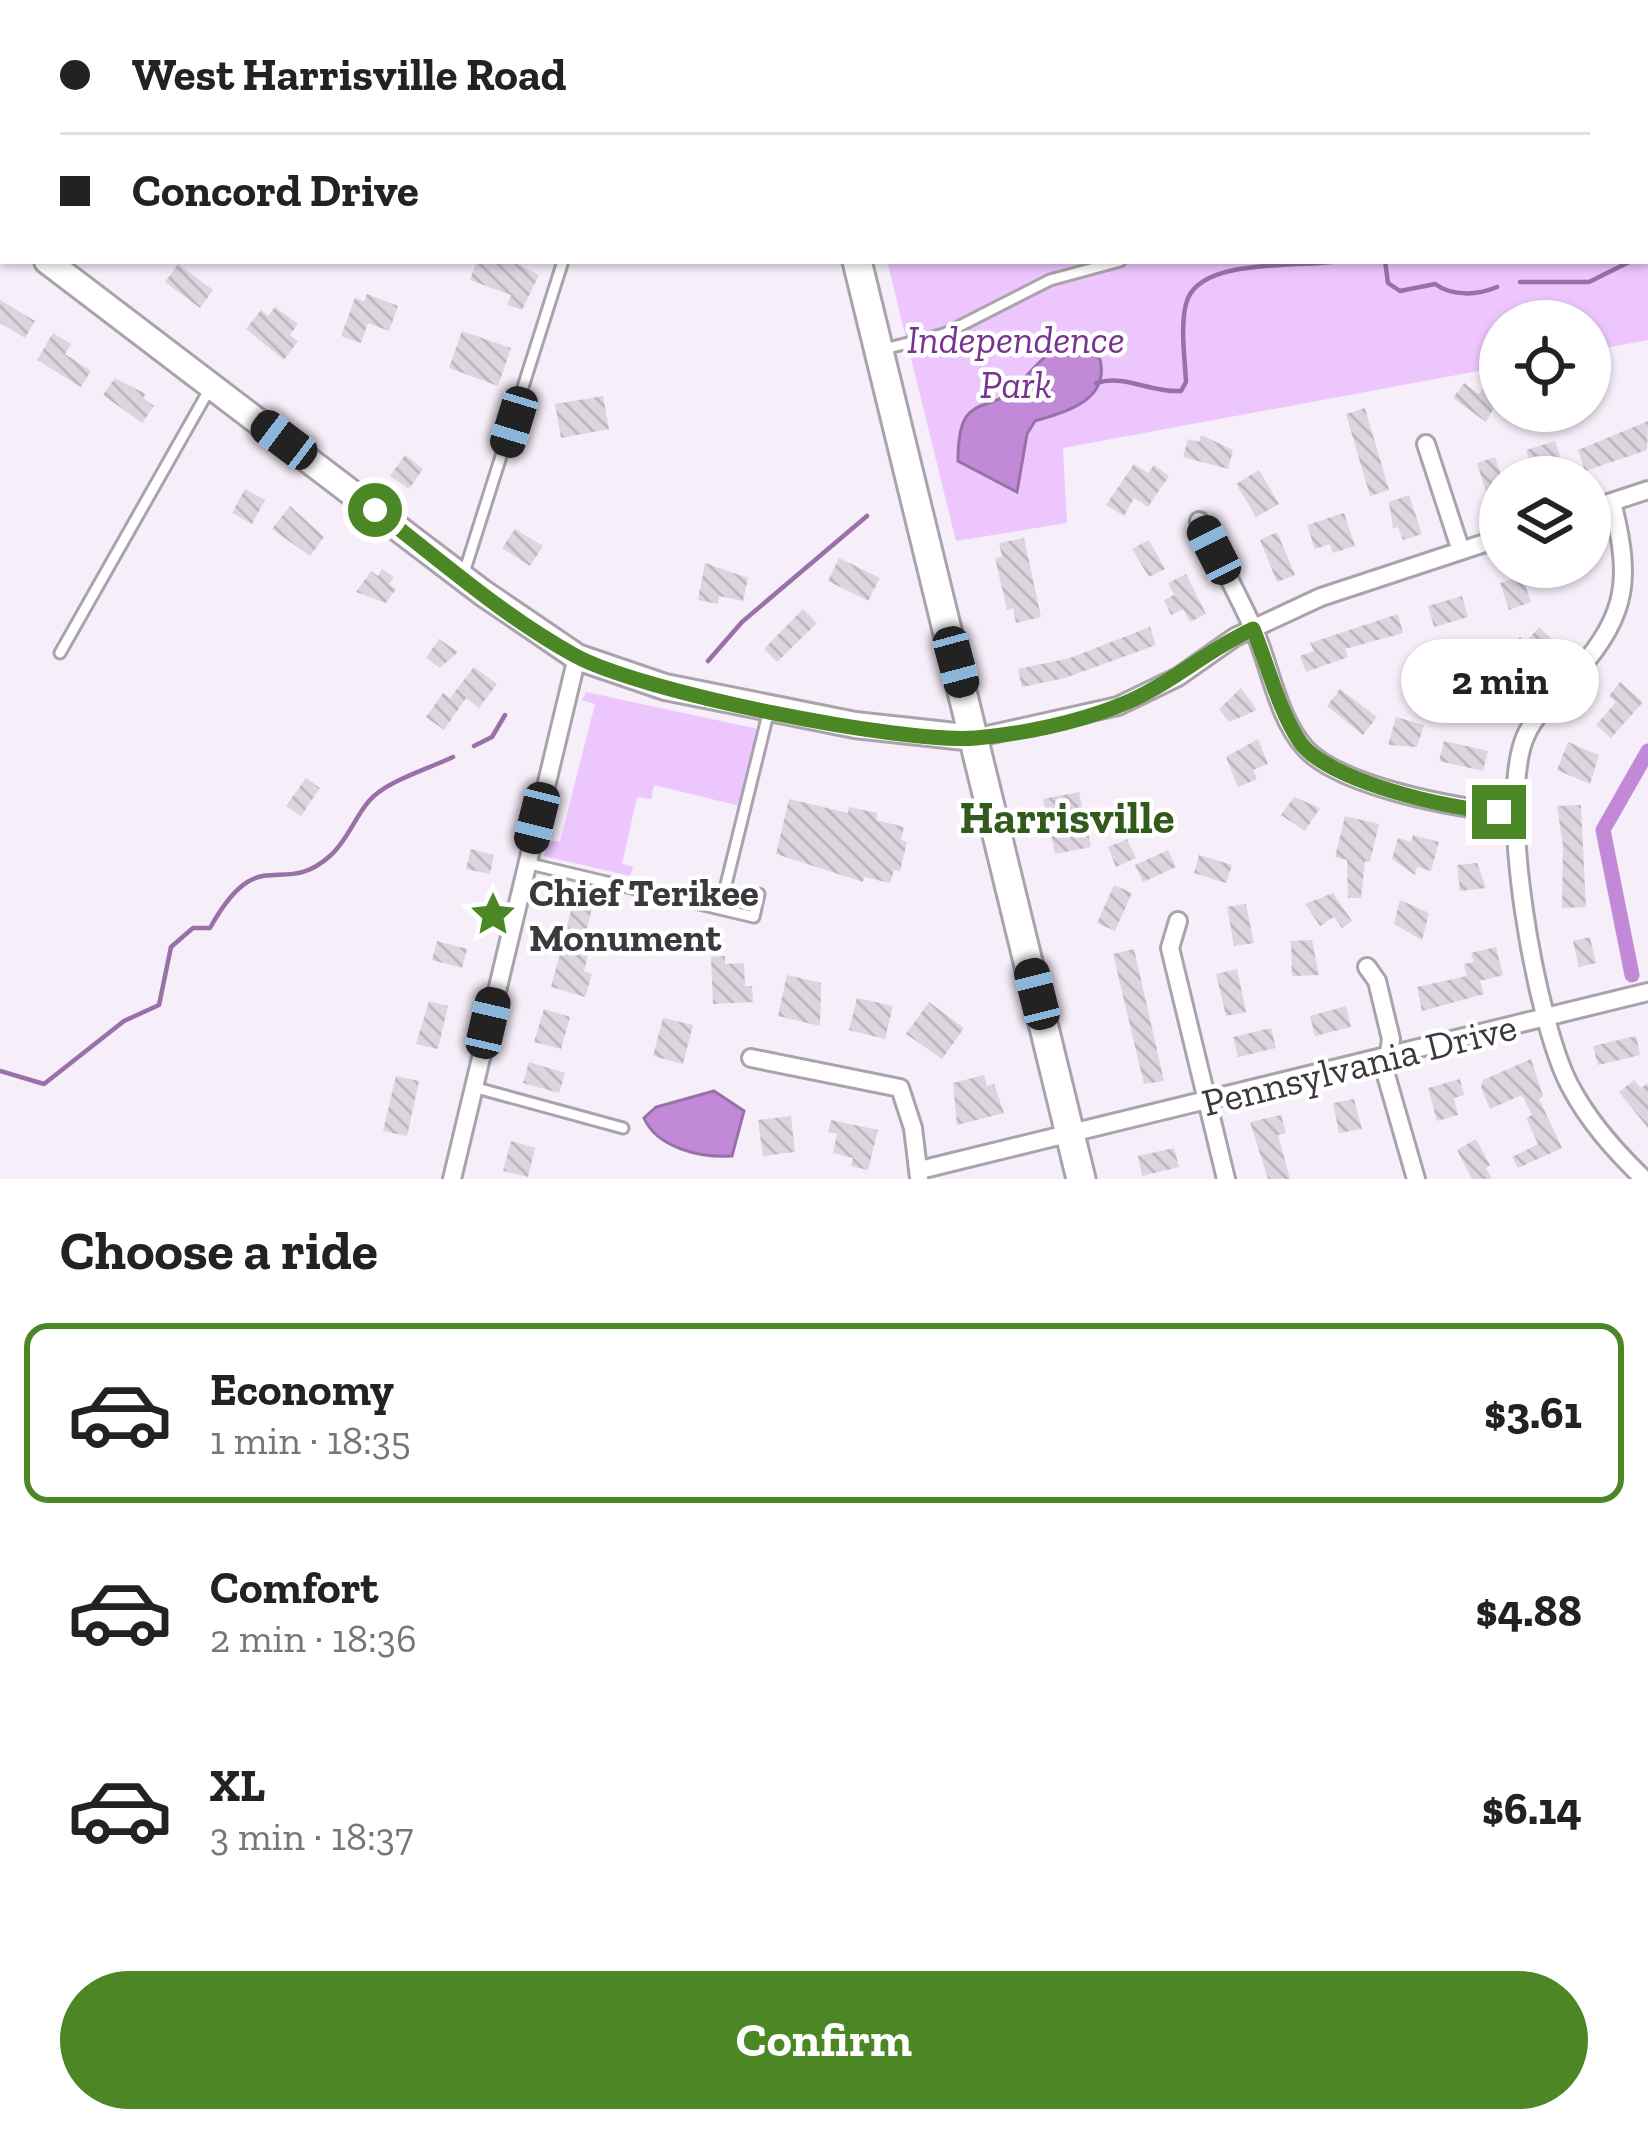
<!DOCTYPE html>
<meta charset="utf-8">
<style>
body{margin:0;font-family:"Zilla Slab",serif;background:#f6f6f6;color:#222;height:100vh;display:flex;flex-direction:column;font-size:45px;white-space:nowrap}
*{box-sizing:border-box;margin:0}
p{font-size:39px;color:#767676}
.icon{flex:none;width:66px;height:66px;fill:none;stroke:currentColor;stroke-width:2;stroke-linecap:round;stroke-linejoin:round}
.map{position:relative;height:1179px;overflow:hidden}
.details{display:flex;flex-direction:column;background:#fff;flex:1}
.details>*{flex:none}
.banner{position:absolute;left:0px;top:0px;width:1650px;height:264px;box-shadow:0 3px 9px #0004;display:grid;align-content:center;height:264px;padding:0 60px;background:#fff}
.buttons{position:absolute;left:1479px;top:300px;display:grid;gap:24px}
.buttons a{display:grid;place-items:center;width:132px;height:132px;border-radius:50%;background:#fff;box-shadow:0 3px 9px #0004;font-size:60px}
.end{position:absolute;width:54px;height:54px;margin:-27px;border:15px solid #4b8725;background:#fff;box-shadow:0 0 0 6px #fff}
.from{border-radius:50%}
.bubble{position:absolute;height:84px;border-radius:42px;background:#fff;box-shadow:0 3px 9px #0004;font-size:39px;font-weight:700;line-height:84px;text-align:center}
.car{position:absolute;width:36px;height:72px;margin:-36px -18px;border-radius:15px;box-shadow:0 0 9px 3px #0007;background:linear-gradient(#222 24%,#8ab4d8 0 40%,#222 0 76%,#8ab4d8 0 86%,#222 0)}
.banner b{display:flex;align-items:center;gap:42px;height:114px;font-size:45px}
.banner b+b{border-top:3px solid #e0e0e0}
.banner i{width:30px;height:30px;background:#222}
ul{padding:0;list-style:none}
li{display:flex;align-items:center;gap:36px;height:180px;margin:0 24px 18px;padding:0 36px;border:6px solid transparent;border-radius:24px}
li div{flex:1}
li b{display:block;font-size:45px}
li em{font-style:normal;font-weight:700}
li.selected{border-color:#4b8725}
li>.icon{width:108px;height:108px;stroke-width:1.5}
h2{padding:0 60px;font-size:54px;line-height:144px}
.cta{display:flex;gap:24px;margin-top:auto;padding:24px 60px}
.cta a{flex:1;height:138px;border-radius:72px;background:#4b8725;color:#fff;font-size:48px;font-weight:700;line-height:138px;text-align:center}
.map>svg:first-child{display:block}
.green{fill:#edc6fe}
.water{fill:#c189d7;stroke:#9971a9;stroke-width:3}
.lines{fill:none;stroke-linecap:round;stroke-linejoin:round}
.stream{stroke:#9971a9;stroke-width:4.5}
.canal{stroke:#c189d7;stroke-width:15}
.building{fill:url(#building-back-hatch)}
.service-casing{stroke:#aaa3ad;stroke-width:15}
.minor-casing{stroke:#aaa3ad;stroke-width:22}
.secondary-casing{stroke:#aaa3ad;stroke-width:30}
.primary-casing{stroke:#aaa3ad;stroke-width:33}
.service{stroke:#fff;stroke-width:9}
.minor{stroke:#fff;stroke-width:16}
.secondary{stroke:#fff;stroke-width:24}
.primary{stroke:#fff;stroke-width:27}
.route{stroke:#4b8725;stroke-width:15}
.labels{text-anchor:middle;stroke-width:9;stroke-linejoin:round;paint-order:stroke}
.park-label{font-size:39px;font-style:italic;fill:#773390;stroke:#fff}
.poi-label{font-size:39px;font-weight:bold;fill:#3c393d;stroke:#fff;text-anchor:start}
.street-label{font-size:39px;fill:#3c393d;stroke:#fff}
.quarter-label{font-size:45px;font-weight:bold;fill:#335a1d;stroke:#fff}
</style>
<div class="map">
<svg width="1648" height="1179" viewBox="0 0 1648 1179">
<defs>
<pattern id="building-back-hatch" width="6" height="6" patternUnits="userSpaceOnUse" patternTransform="scale(3)"><rect width="6" height="6" fill="#dcd4df"/><path d="M-1 5l2 2M0 0l6 6M5-1l2 2" fill="none" stroke="#beb7c0"/></pattern>
</defs>
<rect width="100%" height="100%" fill="#f6eef9"/>
<path class="green" d="M1648 59V340L1590 351V321H1500V367L1063 448 1067 523 956 541 887 261H1647Z
M586 692 758 729 740 806 654 785 651 799 637 797 622 864 633 867 630 876 544 856 548 840 560 842 595 704 582 700Z"/>
<path class="water" d="M1076 343 1100 359C1110 401 1065 412 1035 421L1027 434 1017 492 958 461C958 389 986 417 1016 387 1034 369 1048 346 1076 343Z
M714 1091 744 1111 732 1156C701 1158 657 1148 644 1118L656 1107Z"/>
<g class="lines">
<path class="stream" d="M1385 261 1388 283 1400 291 1435 284C1453 297 1478 295 1497 287
M1520 282H1589L1631 261
M1096 383C1126 374 1150 393 1181 391L1186 382C1185 359 1179 320 1188 298 1206 257 1301 268 1337 261
M708 661 742 622 867 516
M474 746 492 737 505 715
M0 1071 44 1084 124 1021 159 1005 171 947 193 928H210C260 838 281 901 331 855 347 841 355 817 369 801 386 781 428 769 453 757"/>
<path class="canal" d="M1374 0 1384 3
M1647 52H1648
M1632 975 1603 830 1648 751"/>
</g>
<path class="building" d="M477 261H511L539 275 522 310 507 305 511 295 470 280Z
M178 264 213 290 200 308 165 282Z
M367 294 398 306 389 331 368 323 361 343 341 336 355 298 364 301Z
M0 300 35 321 25 338 0 323Z
M275 307 298 324 290 335 298 341 284 360 246 329 261 310 268 316Z
M462 331 511 348 498 386 449 368Z
M53 333 71 344 65 354 91 371 81 387 37 360Z
M115 378 146 394 143 398 154 406 142 423 103 395Z
M1464 383 1479 394 1484 386 1500 397 1486 422 1453 398Z
M603 396 609 429 561 438 555 404Z
M1365 408 1389 490 1370 496 1346 414Z
M1648 421 1647 450 1585 471 1578 450Z
M1201 435 1233 450 1228 469 1183 457 1188 439 1199 442Z
M1555 441 1562 462 1542 468 1545 477H1509L1532 467 1526 450Z
M405 455 423 469 409 489 390 476Z
M1495 457 1500 472 1497 526 1477 463Z
M1134 464 1148 473 1154 465 1169 476 1148 507 1134 498 1124 516 1106 505Z
M1259 470 1279 504 1256 517 1236 484Z
M245 489 265 500 252 524 232 513Z
M1409 495 1422 534 1403 540 1398 527 1393 528 1389 502Z
M290 506 324 537 310 556 272 529Z
M1344 513 1355 546 1333 553 1330 544 1315 549 1307 525Z
M515 529 543 546 530 566 502 548Z
M1277 532 1295 575 1277 582 1260 540Z
M1024 538 1041 617 1016 623 1013 608 1007 610 995 558 1002 557 999 543Z
M1149 540 1165 569 1149 577 1132 549Z
M839 558 880 578 868 601 828 581Z
M705 563 748 578 743 601 719 596 718 604 698 600Z
M382 569 394 577 389 584 396 589 386 603 356 592 371 571 378 576Z
M1186 574 1206 614 1190 622 1183 609 1171 615 1164 600 1174 595 1168 583Z
M1522 576 1531 602 1509 610 1500 583Z
M1462 596 1468 617 1434 627 1428 606Z
M803 609 817 623 777 662 764 649Z
M1398 614 1403 633 1345 649 1348 657 1306 672 1300 656 1314 651 1310 643Z
M1150 627 1156 645 1065 678 1022 687 1018 669 1070 658Z
M1539 627 1555 642 1524 676 1508 661 1517 651 1512 646 1520 637 1526 642Z
M439 639 458 652 440 668 426 658Z
M474 667 497 684 479 708 466 698 444 730 426 717 443 693 450 698Z
M1486 673 1505 684 1499 693 1507 697 1498 714 1471 699Z
M1620 682 1643 702 1611 738 1596 725 1616 702 1609 696Z
M1241 688 1257 710 1229 722 1219 709Z
M1340 689 1377 717 1363 735 1327 706Z
M1396 717 1424 725 1417 747 1388 745Z
M1258 739 1268 764 1253 770 1257 779 1238 787 1226 757Z
M1444 741 1488 751 1483 771 1439 761Z
M1568 742 1599 755 1590 784 1557 770Z
M306 778 320 788 301 816 286 806Z
M1079 792 1091 847 1055 854 1043 799Z
M1294 797 1320 808 1305 831 1281 815Z
M789 799 848 813 849 807 877 813 876 820 904 827 901 840 907 842 900 871 894 870 890 883 864 877 863 882 776 854Z
M1581 805 1586 907 1562 908 1563 845 1557 806Z
M1345 816 1379 824 1370 862 1365 861 1361 898H1348L1347 860 1335 857Z
M1413 835 1439 842 1431 871 1417 867 1415 875 1392 859 1398 838 1411 842Z
M1127 839 1136 858 1116 867 1108 847Z
M471 849 494 855 490 874 466 869Z
M1168 850 1176 867 1143 882 1135 865Z
M1199 855 1232 865 1226 883 1194 873Z
M1477 863 1486 888 1460 891 1457 865Z
M1114 885 1132 893 1115 931 1097 923Z
M1333 893 1352 921 1342 928 1334 917 1320 926 1305 904Z
M1400 900 1429 913 1422 940 1394 924Z
M573 903 592 908 584 941 591 943 584 971 592 974 585 997 551 987Z
M1246 904 1254 943 1234 946 1227 907Z
M1590 937 1596 963 1579 967 1573 941Z
M1312 940 1319 975 1292 976 1291 941Z
M437 941 467 949 462 968 432 960Z
M1496 947 1503 975 1480 981 1484 994 1422 1011 1417 987 1467 976 1464 964 1474 962 1471 953Z
M1134 949 1164 1081 1144 1084 1113 954Z
M725 956V964L744 963 745 986H752L753 1002 713 1004 711 957Z
M1237 969 1246 1012 1226 1016 1216 974Z
M787 975 821 983 820 1026 778 1016Z
M857 998 893 1006 885 1039 849 1030Z
M429 1001 448 1006 438 1049 416 1044Z
M929 1002 964 1028 942 1059 906 1034Z
M1346 1006 1351 1027 1315 1036 1310 1016Z
M544 1009 570 1017 561 1049 534 1042Z
M663 1018 693 1025 683 1064 653 1056Z
M1271 1028 1276 1048 1238 1057 1233 1037Z
M1636 1036 1640 1055 1598 1065 1593 1046Z
M1531 1059 1543 1096 1539 1099 1562 1148 1518 1168 1512 1157 1538 1144 1526 1118 1532 1115 1522 1095 1490 1109 1481 1088 1483 1080Z
M529 1062 565 1073 559 1093 523 1083Z
M984 1075 987 1086 994 1084 1004 1113 957 1125 953 1083Z
M396 1076 419 1081 407 1136 383 1131Z
M1460 1079 1464 1095 1454 1098 1458 1115 1437 1121 1428 1088Z
M1634 1080 1641 1088 1648 1083V1128L1619 1092Z
M1354 1099 1362 1129 1339 1133 1333 1103Z
M1281 1115 1286 1133 1278 1135 1290 1179H1268L1250 1122Z
M791 1116 795 1152 763 1156 758 1120Z
M831 1120 878 1130 868 1170 851 1166 853 1158 833 1153 837 1134 828 1132Z
M1476 1139 1490 1165 1486 1168 1492 1179H1472L1457 1150Z
M511 1141 535 1148 528 1177 503 1171Z
M1174 1148 1179 1167 1142 1176 1138 1156Z"/>
<g class="lines">
<defs>
<path id="service" d="M884 349 944 334 1050 280 1120 261
M463 576 563 261
M60 653 209 390
M526 863 754 917 759 894
M720 909 769 710
M473 1087 623 1128"/>
<path id="minor" d="M1426 444 1461 551
M1612 502C1634 588 1625 619 1566 685 1551 701 1535 715 1526 735 1496 800 1536 1022 1570 1086 1589 1122 1615 1151 1644 1179
M1590 509 1648 490
M1199 521C1218 559 1240 597 1257 637 1271 672 1279 719 1305 748 1340 787 1462 810 1515 813
M974 738 1118 706 1178 677 1235 637 1321 597 1500 538
M1178 921 1170 948 1226 1179
M1367 967 1377 981 1391 1039 1386 1075 1416 1179
M751 1058 900 1088 913 1128 919 1178
M920 1170 1648 992
M452 1179 577 657"/>
<path id="secondary" d="M0 226 3 228
M47 261 483 593 577 657 665 687 855 725 974 738"/>
<path id="primary" d="M793 0V3
M857 261 1081 1179"/>
</defs>
<use href="#service" class="service-casing"/>
<use href="#minor" class="minor-casing"/>
<use href="#secondary" class="secondary-casing"/>
<use href="#primary" class="primary-casing"/>
<use href="#service" class="service"/>
<use href="#minor" class="minor"/>
<use href="#secondary" class="secondary"/>
<use href="#primary" class="primary"/>
</g>
<g class="lines">
<path class="route" d="M375 510C439 559 503 616 574 655 640 692 901 744 976 738 1022 734 1075 723 1118 706 1168 687 1206 650 1253 629 1268 665 1278 709 1300 742 1327 781 1451 810 1499 812"/>
</g>
<defs>
<symbol id="sight-bare" viewBox="-9 -9 18 18"><path d="M0-6L1.8-2.2L6-1.7L2.9 1.2L3.7 5.4L0 3.3L-3.7 5.4L-2.9 1.2L-6-1.7L-1.8-2.2Z" fill="#4b8725" stroke="#fff" stroke-width="2.5" paint-order="stroke"/></symbol>
</defs>
<g fill-rule="evenodd">
<use href="#sight-bare" x="460" y="881" width="66" height="66"/>
</g>
<g class="labels">
<g class="park-label">
<text x="1016" y="353">Independence<tspan x="1016" dy="45">Park</tspan></text>
</g>
<g class="poi-label">
<text x="529" y="906">Chief Terikee<tspan x="529" dy="45">Monument</tspan></text>
</g>
<g class="street-label">
<text transform="translate(1359 1064) rotate(-14)" y="14">Pennsylvania Drive</text>
</g>
<g class="quarter-label">
<text x="1067" y="833">Harrisville</text>
</g>
</g>
</svg>
<div class="buttons">
<a><svg class="icon" aria-label="locate" viewBox="0 0 24 24"><circle cx="12" cy="12" r="6"/><path d="M12 2v4M12 18v4M2 12h4M18 12h4"/></svg></a>
<a><svg class="icon" aria-label="layers" viewBox="0 0 24 24"><path d="M12 4l9 5-9 5-9-5zM3 14l9 5 9-5"/></svg></a>
</div>
<i class="end from" style="left:375px;top:510px"></i>
<i class="end" style="left:1499px;top:812px"></i>
<div class="bubble" style="left:1401px;top:639px;width:198px">2 min</div>
<i class="car" style="left:514px;top:422px;rotate:197deg"></i>
<i class="car" style="left:284px;top:440px;rotate:307deg"></i>
<i class="car" style="left:1214px;top:550px;rotate:333deg"></i>
<i class="car" style="left:956px;top:662px;rotate:165deg"></i>
<i class="car" style="left:537px;top:818px;rotate:194deg"></i>
<i class="car" style="left:1037px;top:994px;rotate:346deg"></i>
<i class="car" style="left:488px;top:1023px;rotate:13deg"></i>
<div class="banner">
<b><i class="from"></i>West Harrisville Road</b>
<b><i></i>Concord Drive</b>
</div>
</div>
<section class="details">
<h2>Choose a ride</h2>
<ul>
<li class="selected"><svg class="icon" aria-label="car" viewBox="0 0 24 24"><path d="M5 17H2v-5l4-1 3-4h7l3 4 3 1v5h-3M9 17h6M6 11h13"/><circle cx="7" cy="17" r="2"/><circle cx="17" cy="17" r="2"/></svg><div><b>Economy</b><p>1 min · 18:35</p></div><em>$3.61</em></li>
<li><svg class="icon" aria-label="car" viewBox="0 0 24 24"><path d="M5 17H2v-5l4-1 3-4h7l3 4 3 1v5h-3M9 17h6M6 11h13"/><circle cx="7" cy="17" r="2"/><circle cx="17" cy="17" r="2"/></svg><div><b>Comfort</b><p>2 min · 18:36</p></div><em>$4.88</em></li>
<li><svg class="icon" aria-label="car" viewBox="0 0 24 24"><path d="M5 17H2v-5l4-1 3-4h7l3 4 3 1v5h-3M9 17h6M6 11h13"/><circle cx="7" cy="17" r="2"/><circle cx="17" cy="17" r="2"/></svg><div><b>XL</b><p>3 min · 18:37</p></div><em>$6.14</em></li>
</ul>
<div class="cta"><a>Confirm</a></div>
</section>
